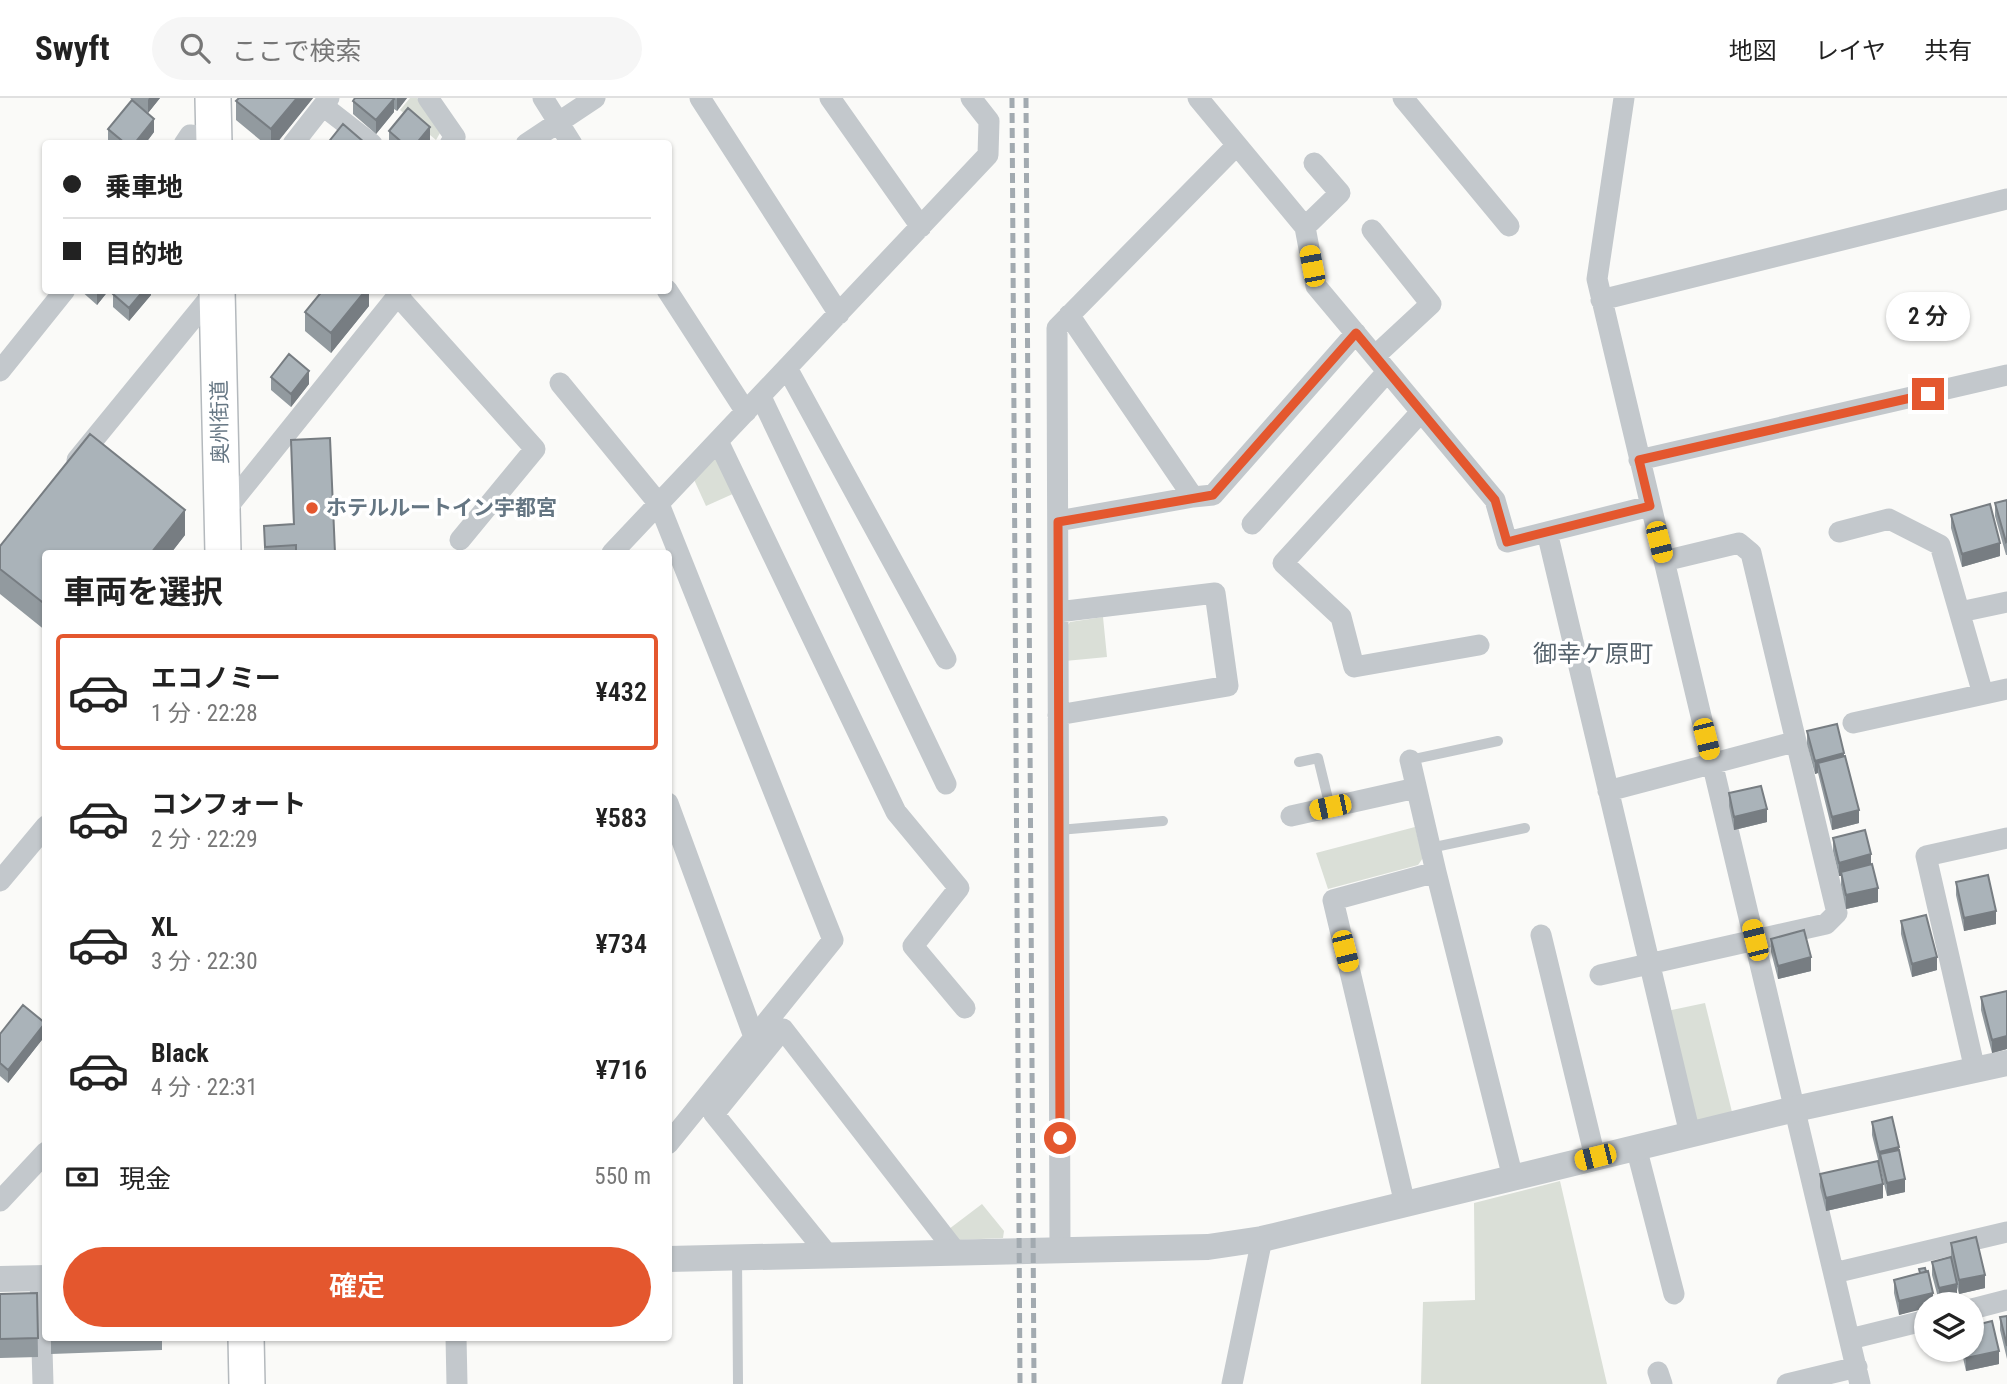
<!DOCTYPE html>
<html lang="ja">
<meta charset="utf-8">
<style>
body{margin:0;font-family:"Roboto Condensed","Noto Sans JP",sans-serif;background:#f6f6f6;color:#222;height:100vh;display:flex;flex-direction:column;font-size:26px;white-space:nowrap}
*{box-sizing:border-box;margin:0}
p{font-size:23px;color:#767676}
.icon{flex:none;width:38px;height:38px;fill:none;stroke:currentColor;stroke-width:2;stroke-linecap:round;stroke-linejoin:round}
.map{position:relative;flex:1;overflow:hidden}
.sheet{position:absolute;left:42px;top:452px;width:630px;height:791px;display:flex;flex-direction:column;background:#fff;border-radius:7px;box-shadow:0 2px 5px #0004}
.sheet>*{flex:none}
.top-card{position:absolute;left:42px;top:42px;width:630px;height:154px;border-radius:7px;box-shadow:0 2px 5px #0004;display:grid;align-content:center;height:154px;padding:0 21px;background:#fff}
.buttons{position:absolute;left:1914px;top:1194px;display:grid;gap:14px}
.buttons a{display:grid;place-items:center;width:70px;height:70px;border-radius:50%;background:#fff;box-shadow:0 2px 5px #0004;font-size:35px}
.end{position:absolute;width:32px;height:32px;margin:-16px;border:9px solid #e4572e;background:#fff;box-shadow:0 0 0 4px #fff}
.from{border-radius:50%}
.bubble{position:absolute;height:49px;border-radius:24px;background:#fff;box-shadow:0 2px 5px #0004;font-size:23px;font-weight:600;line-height:49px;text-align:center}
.car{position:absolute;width:21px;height:42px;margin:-21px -10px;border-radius:9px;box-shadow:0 0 5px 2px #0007;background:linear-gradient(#f5c518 24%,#345 0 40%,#f5c518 0 76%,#345 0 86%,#f5c518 0)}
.top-card b{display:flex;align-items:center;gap:24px;height:66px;font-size:26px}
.top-card b+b{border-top:2px solid #e0e0e0}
.top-card i{width:18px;height:18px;background:#222}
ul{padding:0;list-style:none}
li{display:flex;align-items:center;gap:21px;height:116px;margin:0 14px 10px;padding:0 7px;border:4px solid transparent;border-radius:7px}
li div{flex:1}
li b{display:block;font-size:26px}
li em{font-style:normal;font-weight:600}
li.selected{border-color:#e4572e}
li>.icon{width:63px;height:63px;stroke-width:1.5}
h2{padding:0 21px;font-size:32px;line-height:84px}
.pay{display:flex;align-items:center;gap:18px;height:77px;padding:0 21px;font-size:26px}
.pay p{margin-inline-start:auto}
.button{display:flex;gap:14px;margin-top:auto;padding:14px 21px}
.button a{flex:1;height:80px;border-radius:42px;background:#e4572e;color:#fff;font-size:28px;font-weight:600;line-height:80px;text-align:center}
header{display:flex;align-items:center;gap:42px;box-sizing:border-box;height:98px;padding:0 35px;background:#fff;border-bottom:2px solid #e0e0e0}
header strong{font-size:33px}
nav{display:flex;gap:38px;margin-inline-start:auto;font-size:24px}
.search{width:490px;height:63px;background:#f6f6f6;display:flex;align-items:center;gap:18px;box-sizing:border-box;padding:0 24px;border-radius:38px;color:#767676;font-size:26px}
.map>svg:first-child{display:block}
.green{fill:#dadfd7}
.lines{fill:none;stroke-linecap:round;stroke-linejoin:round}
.trunk-casing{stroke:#b4b9bd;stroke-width:38}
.service{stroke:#c3c8cc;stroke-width:10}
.minor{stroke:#c3c8cc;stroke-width:21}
.tertiary{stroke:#c3c8cc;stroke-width:26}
.trunk{stroke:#fff;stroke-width:35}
.rail{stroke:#a2aab0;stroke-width:5;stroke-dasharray:10 5;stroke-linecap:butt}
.wall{fill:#929a9f}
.shaded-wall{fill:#777d82}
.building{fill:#aab3b9;stroke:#777d82;stroke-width:2}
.route{stroke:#e4572e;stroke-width:9}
.poi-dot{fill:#e4572e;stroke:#fff;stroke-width:2.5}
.labels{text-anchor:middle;stroke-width:7;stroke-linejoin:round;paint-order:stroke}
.street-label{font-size:21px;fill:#657683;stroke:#fff}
.poi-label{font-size:21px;font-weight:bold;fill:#657683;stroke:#fff;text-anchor:start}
.quarter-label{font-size:24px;fill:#57646e;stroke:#fff}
</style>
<header>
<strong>Swyft</strong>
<div class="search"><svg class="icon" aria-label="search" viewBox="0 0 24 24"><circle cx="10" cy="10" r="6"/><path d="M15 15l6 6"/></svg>ここで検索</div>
<nav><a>地図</a><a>レイヤ</a><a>共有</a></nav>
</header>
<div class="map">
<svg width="2007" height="1286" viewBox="0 0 2007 1286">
<rect width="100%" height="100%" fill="#fafaf8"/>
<path class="green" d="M410 0H417L440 35 436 42 400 12Z
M718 358 735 395 706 408 691 375Z
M1103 519 1107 559 1065 563 1063 534 1070 524Z
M1415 729 1423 760 1418 767 1328 791 1316 755Z
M1705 905 1733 1018 1692 1026 1667 913Z
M1560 1083 1607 1286H1421L1423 1204 1475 1202 1474 1105Z
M982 1106 1004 1133 1003 1140 958 1142 949 1131Z"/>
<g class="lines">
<defs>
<path id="trunk" d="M213 0 214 46
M217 192 223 455
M246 1239 247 1286"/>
</defs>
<use href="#trunk" class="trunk-casing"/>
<path class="service" d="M1410 662 1498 643
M1299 664 1318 660 1330 709
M1059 732 1163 723
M1430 750 1525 730
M737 1159 738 1286"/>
<path class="minor" d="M428 0 455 39 450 46
M543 0 572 46
M700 0 839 216
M830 0 921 129
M1198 0 1305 129 1316 188 1495 402 1507 444 1650 408
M1403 0 1509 128
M1624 0 1597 181 1860 1286
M323 8 372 46
M184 46 190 37 214 40
M293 46 329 0
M526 46 595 0
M1305 129 1340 95 1314 65
M1372 132 1431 206 1375 258
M667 192 746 314
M398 198 535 351 460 442
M1601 202 2007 101
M1069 217 1193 399 1213 397 1356 235
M787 270 946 561
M0 273 65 192
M560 285 659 406 833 842 668 1046
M761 299 946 686
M1421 314 1283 465 1341 519 1354 569 1479 547
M718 343 896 714 959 790 913 848 965 910
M77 362 216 192
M1639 362 2007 277
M222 416 402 192
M1058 423 1193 399
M1252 426 1387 274
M1547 434 1690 1036
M1839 434 1889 421 1940 447 1983 596
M612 455 988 57 989 23 971 0
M1058 514 1215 495 1228 588 1058 617
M1960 514 2007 504
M1853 625 2007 591
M1608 693 1794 644
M668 705 754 939
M1291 718 1416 690
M1436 774 1513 1080
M0 783 46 728
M1541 837 1595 1059
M1600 877 1826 826 1837 815 1751 455 1739 445 1664 463
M1975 972 1926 758 2007 740
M1636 1049 1674 1196
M0 1103 46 1054
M1405 1106 1333 802 1436 774 1410 662
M1060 1151 1057 230 1237 47
M828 1157 714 1016 783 931 956 1154
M1834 1175 2007 1134
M40 1180 43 1286
M1972 1211 2007 1202
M456 1239 457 1286
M1850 1241 1927 1222
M1658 1274 1662 1286
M1232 1286 1262 1141
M1787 1286 1857 1269"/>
<path class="tertiary" d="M668 1161 1208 1149 1262 1141 1795 1011 2007 965
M0 1181 46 1180"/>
<use href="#trunk" class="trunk"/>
<path class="rail" d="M1012 0 1020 1286
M1026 0 1034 1286"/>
</g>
<path class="wall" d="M130 0H160L148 15Z
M313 0 276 46H265L236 22V3Z
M355 0H407L397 13 394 11V14L376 36 353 16V3Z
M108 31 154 34 145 46H110L108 44Z
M389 33 430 42 427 46H389Z
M80 192H109L97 207Z
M151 192V197L129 223 113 209V196Z
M369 192V208L331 255 305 233V214Z
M271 279 309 286 291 309 271 292Z
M291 342 335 455H264V428L293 426Z
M2007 402V457H2006L1995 418V405Z
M1951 417 2000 458 1962 469 1951 430Z
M185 437 171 455H46V533L0 496V448Z
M1807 633 1844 658 1859 725 1832 732 1818 675 1815 676 1807 646Z
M1729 695 1767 724 1734 732 1729 708Z
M1833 740 1871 767 1878 804 1846 811 1841 787V778H1839L1833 753Z
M1956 784 1996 826 1964 833 1956 797Z
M1901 823 1937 872 1912 879 1901 836Z
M1771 841 1811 873 1778 881 1771 854Z
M2007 893V951L1992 955 1981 912V899Z
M0 936 45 938 8 985 0 978Z
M1872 1024 1899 1052 1905 1094 1887 1098 1872 1037Z
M1820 1076 1883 1100 1826 1113 1820 1089Z
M1951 1145 1985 1190 1959 1196 1957 1189V1199L1939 1203 1932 1177V1164L1951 1158Z
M1919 1171 1933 1206 1899 1217 1894 1195V1182L1919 1176Z
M37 1195 38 1259 0 1260V1196Z
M2007 1218V1261L2000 1232V1219Z
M51 1239H162V1252L51 1256Z
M1961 1251H1972L1999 1266 1966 1273Z"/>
<path class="shaded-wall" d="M149 0H160L148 15V2Z
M297 0H313L276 46H271V31Z
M397 0H407L397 13Z
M394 1V14L376 36V22Z
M154 21V34L145 46H134Z
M430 29V42L427 46H416Z
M98 192H109L97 207V194Z
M144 192H151V197L129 223V210Z
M366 192H369V208L331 255V235Z
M309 273V286L291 309V296Z
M185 412V437L171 455H151Z
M2000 445V458L1962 469V456Z
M1844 655V669L1818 665V675L1815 676V663Z
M1767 711V724L1734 732V719Z
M1859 712V725L1832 732V719Z
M1871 756V770L1841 774V778H1839V765Z
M1878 790V804L1846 811V797Z
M1996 813V826L1964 833V820Z
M1811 859V873L1778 881V868Z
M1937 859V872L1912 879V866Z
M45 925V938L8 985V972Z
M2007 938V951L1992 955V942Z
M1899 1049V1062L1880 1056 1879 1067V1054Z
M1905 1081V1094L1887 1098V1085Z
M1883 1086V1100L1826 1113V1100Z
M1985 1177V1190L1959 1196V1182Z
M1957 1186V1199L1939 1203V1190Z
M1933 1195V1206H1927V1210L1899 1217V1203Z
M1999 1253V1266L1966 1273V1260Z"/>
<path class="building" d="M239 0H297L271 31 236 3Z
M355 0H393L394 1 376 22 353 3Z
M132 2 154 21 134 46H126L108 31Z
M408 10 430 29 416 46H404L389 33Z
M343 26 365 45V46H327Z
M116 192H144L129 210 113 196Z
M323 192H366L331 235 305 214Z
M289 256 309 273 291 296 271 279Z
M90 336 185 412 151 455H46V507L0 471V448Z
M330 340 335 455H296V447L265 449 264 428 294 426 291 342Z
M2007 402V443L2006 444 1995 405Z
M1990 406 2000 445 1962 456 1951 417Z
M1837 626 1844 655 1815 663 1807 633Z
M1845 658 1859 712 1832 719 1818 665Z
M1761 688 1767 711 1734 719 1729 695Z
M1865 732 1871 756 1839 765 1833 740Z
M1872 766 1878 790 1846 797 1841 774Z
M1988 777 1996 813 1964 820 1956 784Z
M1926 817 1937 859 1912 866 1901 823Z
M1804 832 1811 859 1778 868 1771 841Z
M2007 893V938L1992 942 1981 899Z
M23 907 45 925 8 972 0 965V936Z
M1892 1019 1899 1049 1879 1054 1872 1024Z
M1899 1052 1905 1081 1887 1085 1880 1056Z
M1878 1063 1883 1086 1826 1100 1820 1076Z
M1976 1139 1985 1177 1959 1182 1951 1145Z
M1951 1159 1957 1186 1939 1190 1932 1164Z
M1925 1170 1926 1174 1920 1175 1919 1171Z
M1928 1173 1933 1195 1899 1203 1894 1182Z
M37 1195 38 1240 0 1241V1196Z
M2007 1218V1248L2000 1219Z
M1992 1223 1999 1253 1966 1260 1964 1251H1972V1228Z"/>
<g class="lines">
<path class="route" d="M1060 1040 1058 424 1213 397 1356 235 1495 402 1507 444 1650 408 1639 362 1928 296"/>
</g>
<circle class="poi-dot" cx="312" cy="410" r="7"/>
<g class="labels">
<g class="street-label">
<text transform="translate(220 324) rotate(-91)" y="7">奥州街道</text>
</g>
<g class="poi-label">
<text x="326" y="417">ホテルルートイン宇都宮</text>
</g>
<g class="quarter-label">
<text x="1593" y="564">御幸ケ原町</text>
</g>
</g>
</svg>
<div class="buttons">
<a><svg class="icon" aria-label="layers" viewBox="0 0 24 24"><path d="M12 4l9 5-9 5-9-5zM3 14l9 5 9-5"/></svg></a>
</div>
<i class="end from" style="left:1060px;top:1040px"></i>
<i class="end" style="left:1928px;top:296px"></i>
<div class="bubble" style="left:1886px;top:194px;width:84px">2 分</div>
<i class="car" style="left:1312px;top:168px;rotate:349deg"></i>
<i class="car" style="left:1659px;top:444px;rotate:166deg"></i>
<i class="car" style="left:1706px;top:641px;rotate:166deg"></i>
<i class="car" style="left:1330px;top:709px;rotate:258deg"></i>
<i class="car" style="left:1755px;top:842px;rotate:346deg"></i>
<i class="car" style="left:1345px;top:853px;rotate:166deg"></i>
<i class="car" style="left:1595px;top:1059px;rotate:256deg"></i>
<div class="top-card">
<b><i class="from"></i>乗車地</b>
<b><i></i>目的地</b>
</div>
<section class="sheet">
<h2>車両を選択</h2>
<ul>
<li class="selected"><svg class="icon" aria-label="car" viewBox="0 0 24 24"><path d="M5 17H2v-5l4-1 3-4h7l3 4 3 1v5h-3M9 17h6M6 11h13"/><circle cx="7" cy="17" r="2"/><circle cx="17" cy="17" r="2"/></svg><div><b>エコノミー</b><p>1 分 · 22:28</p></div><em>¥432</em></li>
<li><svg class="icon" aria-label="car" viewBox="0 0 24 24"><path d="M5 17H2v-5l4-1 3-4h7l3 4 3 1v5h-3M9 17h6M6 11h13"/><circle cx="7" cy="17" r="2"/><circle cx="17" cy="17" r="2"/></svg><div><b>コンフォート</b><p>2 分 · 22:29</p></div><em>¥583</em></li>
<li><svg class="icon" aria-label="car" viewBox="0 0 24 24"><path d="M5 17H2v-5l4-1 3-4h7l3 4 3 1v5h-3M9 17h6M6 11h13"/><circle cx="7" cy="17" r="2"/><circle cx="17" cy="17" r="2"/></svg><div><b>XL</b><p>3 分 · 22:30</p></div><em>¥734</em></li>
<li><svg class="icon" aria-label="car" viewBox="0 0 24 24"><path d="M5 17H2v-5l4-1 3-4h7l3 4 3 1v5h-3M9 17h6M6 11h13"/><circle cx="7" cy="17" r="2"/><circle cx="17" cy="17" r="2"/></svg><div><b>Black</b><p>4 分 · 22:31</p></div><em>¥716</em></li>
</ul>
<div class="pay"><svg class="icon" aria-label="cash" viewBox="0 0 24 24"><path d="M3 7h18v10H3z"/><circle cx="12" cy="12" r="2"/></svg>現金<p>550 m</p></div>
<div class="button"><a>確定</a></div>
</section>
</div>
